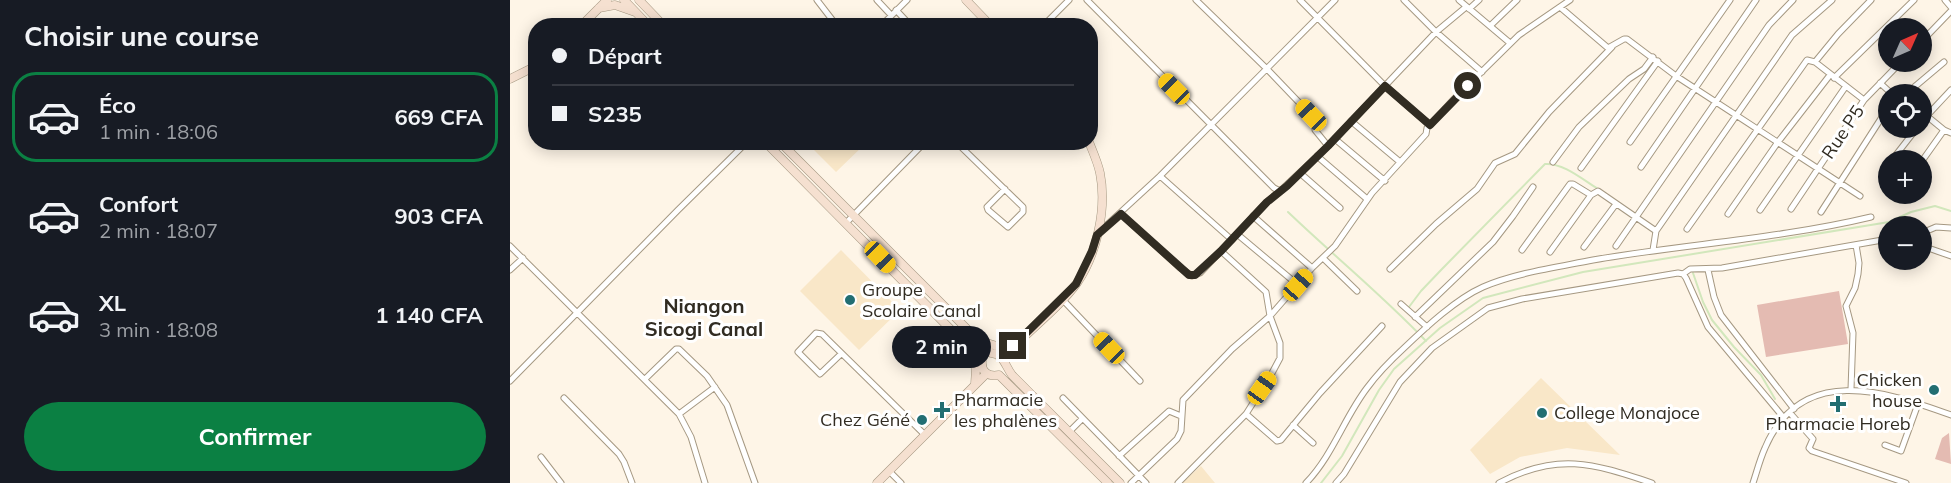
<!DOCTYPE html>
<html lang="fr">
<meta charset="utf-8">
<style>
body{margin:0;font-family:Mulish,sans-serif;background:#242831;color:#f1f3f6;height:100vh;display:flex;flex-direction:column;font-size:22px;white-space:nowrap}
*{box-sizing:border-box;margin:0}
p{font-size:20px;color:#9ea1a6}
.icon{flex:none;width:33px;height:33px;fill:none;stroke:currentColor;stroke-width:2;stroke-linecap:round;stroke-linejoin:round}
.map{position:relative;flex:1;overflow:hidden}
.details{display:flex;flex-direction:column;background:#171b24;width:510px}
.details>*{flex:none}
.hud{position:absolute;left:18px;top:18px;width:570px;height:132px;border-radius:24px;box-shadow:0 3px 15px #0003;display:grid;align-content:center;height:132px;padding:0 24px;background:#171b24}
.needle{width:39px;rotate:45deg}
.controls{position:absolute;left:1368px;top:18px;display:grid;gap:12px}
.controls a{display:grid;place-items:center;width:54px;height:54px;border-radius:50%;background:#171b24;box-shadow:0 3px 15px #0003;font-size:30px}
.end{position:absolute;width:27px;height:27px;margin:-14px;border:8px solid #312c22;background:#fff;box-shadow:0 0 0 3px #fff}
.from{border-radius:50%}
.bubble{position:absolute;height:42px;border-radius:21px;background:#171b24;box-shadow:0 3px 15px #0003;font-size:20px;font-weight:700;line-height:42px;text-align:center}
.car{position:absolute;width:18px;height:36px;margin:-18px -9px;border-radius:8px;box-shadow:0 0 4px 2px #0007;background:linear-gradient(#f5c518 24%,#345 0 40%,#f5c518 0 76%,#345 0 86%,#f5c518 0)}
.hud b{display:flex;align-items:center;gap:21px;height:57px;font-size:22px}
.hud b+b{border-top:2px solid #363941}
.hud i{width:15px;height:15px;background:#f1f3f6}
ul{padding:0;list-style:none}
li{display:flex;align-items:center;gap:18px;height:90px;margin:0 12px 9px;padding:0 12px;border:3px solid transparent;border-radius:24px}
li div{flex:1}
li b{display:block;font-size:22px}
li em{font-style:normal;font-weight:700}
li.selected{border-color:#0b8043}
li>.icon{width:54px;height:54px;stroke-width:1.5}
h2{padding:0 24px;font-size:27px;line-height:72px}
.cta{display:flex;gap:12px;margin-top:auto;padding:12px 24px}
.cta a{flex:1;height:69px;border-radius:36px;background:#0b8043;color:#fff;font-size:24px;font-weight:700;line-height:69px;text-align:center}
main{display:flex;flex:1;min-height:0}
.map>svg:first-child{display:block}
.built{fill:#f9e7c8}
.green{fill:#e4bbb2}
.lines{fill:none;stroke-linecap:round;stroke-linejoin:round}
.stream{stroke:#d2e7bc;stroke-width:2}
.street-casing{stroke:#a59882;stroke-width:7}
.secondary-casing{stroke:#a59882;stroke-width:9}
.street{stroke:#fff;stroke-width:5}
.secondary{stroke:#f5e0d0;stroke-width:8}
.route{stroke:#312c22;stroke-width:8}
.poi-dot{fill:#226e72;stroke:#fff;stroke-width:2}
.labels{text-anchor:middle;stroke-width:6;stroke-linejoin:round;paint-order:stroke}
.street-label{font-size:18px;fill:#312c22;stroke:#fff}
.poi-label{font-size:18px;fill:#312c22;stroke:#fff;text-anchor:start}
.neighbourhood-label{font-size:20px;font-weight:bold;fill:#312c22;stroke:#fff}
</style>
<main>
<section class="details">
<h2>Choisir une course</h2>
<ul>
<li class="selected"><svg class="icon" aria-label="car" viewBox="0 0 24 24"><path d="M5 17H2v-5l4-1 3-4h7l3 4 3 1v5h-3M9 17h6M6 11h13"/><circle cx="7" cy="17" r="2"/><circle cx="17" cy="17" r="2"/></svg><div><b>Éco</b><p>1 min · 18:06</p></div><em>669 CFA</em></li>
<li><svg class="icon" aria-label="car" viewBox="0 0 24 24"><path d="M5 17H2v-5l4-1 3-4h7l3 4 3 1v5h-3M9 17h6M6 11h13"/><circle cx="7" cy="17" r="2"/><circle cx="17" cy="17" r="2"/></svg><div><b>Confort</b><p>2 min · 18:07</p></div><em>903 CFA</em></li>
<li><svg class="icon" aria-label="car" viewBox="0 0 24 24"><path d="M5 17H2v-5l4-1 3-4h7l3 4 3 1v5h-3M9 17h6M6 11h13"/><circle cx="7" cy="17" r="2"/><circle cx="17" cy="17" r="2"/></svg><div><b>XL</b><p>3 min · 18:08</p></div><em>1 140 CFA</em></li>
</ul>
<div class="cta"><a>Confirmer</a></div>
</section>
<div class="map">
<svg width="1441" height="483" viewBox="0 0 1441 483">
<rect width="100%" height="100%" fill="#fef5e7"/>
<path class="built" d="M297 143H356L326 172Z
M331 250 390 310 349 350 290 291Z
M1031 378 1110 455 1057 448 1010 457 980 474 960 450Z
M691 466 705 483H672Z"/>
<path class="green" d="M1329 291 1338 344 1256 357 1247 305Z
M1439 433 1441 464 1425 459 1432 438Z"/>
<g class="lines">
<path class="stream" d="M778 212C824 256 872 295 916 341
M1183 273 1193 302 1202 320 1224 347 1251 375 1265 399
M899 307 911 291 932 269 1035 164C1054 163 1073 180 1088 189
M811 483 832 456 869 390 884 369 930 328 973 298 1073 272 1379 222 1401 212 1425 206 1441 211"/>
<defs>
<path id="street" d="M307 0 327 26
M367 0 381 15
M577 0 764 188 770 191 818 146 926 32 956 7
M686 0 757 69 801 115 806 123 805 130 818 146
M790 0 875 86 920 125
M894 0 926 32 972 72
M949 0 1000 43
M1435 0 1441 7
M1050 7 1098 48 1114 39H1117L1166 76 1350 196
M959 9 969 0
M386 10 401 26
M371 26 397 0
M533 26 559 0
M980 26 1007 0
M1412 41 1441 11
M1305 62 1328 34 1361 0
M1324 78 1404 0
M1370 83 1382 94
M1396 94 1434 62
M1412 112 1434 130 1441 133
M841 121 890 162
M1412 121 1441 90
M825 139 875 181
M446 142 513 207V212L498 227 478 210 477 207 495 189
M1120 142 1220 0
M807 156 857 199
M1382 160 1407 128
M1412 161 1434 130
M1043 162 1069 127 1119 79 1134 69 1143 57
M1131 167 1246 0
M1071 168 1148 61
M1373 172 1378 165
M790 173 830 208
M650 176 722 240
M1281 209 1354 100 1391 62
M1250 210 1336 86
M1311 212 1372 117 1378 110
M611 214 669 267 682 276 690 273 757 202 770 191
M1218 214 1268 142 1320 75
M743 216 802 268
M336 223 415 142
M1177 229 1297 60 1305 62 1354 100
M1146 231 1282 35 1322 0
M588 233 650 176 825 0
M1412 233 1426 227 1441 228
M727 234 788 285
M0 246 169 414 181 437 195 483
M1106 246 1259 25 1283 0
M1074 247 1106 204
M1421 249 1441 256
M1012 250 1060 184H1063L1081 195
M1040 252 1081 195 1088 191 1146 231 1143 250
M813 258 847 291
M880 269 926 224 967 189 985 163 1005 154 1039 112 1102 47
M0 270 13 258
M1198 270 1204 297 1211 315 1284 409
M1173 274 1180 269 1212 268 1378 239
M552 299 630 381
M891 304 917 327
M905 317 983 242 1003 216 1023 187
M331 354 310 374 288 352 306 333 312 334 415 435
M135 379 166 349H169L197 376 217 405 245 483
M0 381 168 210 237 142
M1341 389 1343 333 1336 306 1345 288 1348 274 1349 263 1346 245
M54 398 109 454 114 462 122 483
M553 398 636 483
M1280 413 1303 439 1299 448 1302 451 1396 483
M169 414 205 387
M736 414 767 441 771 440 810 393 872 326
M783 425 803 443
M559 432 572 419
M1375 445 1391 451 1408 404
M609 456 659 411 671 416
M31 457 51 483
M379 471 391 483
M621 483 667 439 671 431 673 400 722 349 760 316 802 268 825 246 862 193 916 134 917 128 944 99 1009 35 1060 0
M668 483 736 414 762 373 770 358V343L760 316 756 292 711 251
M796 483C823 455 834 418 857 388 868 373 881 360 894 348 916 327 946 299 973 287 1005 273 1048 267 1083 260 1175 244 1269 239 1361 217
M826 483 834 474 890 382 922 348 978 308 1012 299 1168 273 1173 274 1176 278 1198 327 1274 418
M989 483C1047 452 1082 463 1142 483
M1243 483C1247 471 1250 459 1255 448 1291 363 1375 391 1441 415"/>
<path id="secondary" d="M114 0 139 26
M129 0 154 26
M456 0 481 26
M89 8 105 5 125 12
M71 26 97 0
M0 79 26 66
M255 142 472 361C471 372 478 377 489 375L598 483
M270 142 481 353C494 354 495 366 502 375L610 483
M470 341 487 346H503
M463 353 466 368 465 384
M492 358C515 334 549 308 567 283 587 254 597 208 590 173 588 163 583 152 579 142
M367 483 476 374"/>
</defs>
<use href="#street" class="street-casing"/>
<use href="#secondary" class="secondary-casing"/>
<use href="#street" class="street"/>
<use href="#secondary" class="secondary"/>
</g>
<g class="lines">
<path class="route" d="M503 346 566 284 582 251 587 235 611 214 679 275H685L711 251 757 202 777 186 818 146 875 86 920 125 958 86"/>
</g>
<g class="poi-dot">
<circle cx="340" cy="300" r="6"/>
<circle cx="1424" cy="390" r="6"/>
<path d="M1325 395h6v6h6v6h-6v6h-6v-6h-6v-6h6z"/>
<path d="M429 401h6v6h6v6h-6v6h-6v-6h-6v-6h6z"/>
<circle cx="1032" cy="413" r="6"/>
<circle cx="412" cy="420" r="6"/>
</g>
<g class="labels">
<g class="street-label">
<text transform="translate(1333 132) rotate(-56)" y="6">Rue P5</text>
</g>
<g class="poi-label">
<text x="352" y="296">Groupe<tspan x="352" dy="21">Scolaire Canal</tspan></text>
<text x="1412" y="386" text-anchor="end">Chicken<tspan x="1412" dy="21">house</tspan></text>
<text x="444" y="406">Pharmacie<tspan x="444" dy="21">les phalènes</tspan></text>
<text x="1044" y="419">College Monajoce</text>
<text x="400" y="426" text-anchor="end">Chez Géné</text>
<text x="1328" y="430" text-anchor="middle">Pharmacie Horeb</text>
</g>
<g class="neighbourhood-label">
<text x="194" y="313">Niangon<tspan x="194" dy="23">Sicogi Canal</tspan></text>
</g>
</g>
</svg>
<div class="controls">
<a><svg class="needle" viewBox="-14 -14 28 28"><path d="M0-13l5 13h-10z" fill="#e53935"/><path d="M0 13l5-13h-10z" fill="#9ea1a6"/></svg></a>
<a><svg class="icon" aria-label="locate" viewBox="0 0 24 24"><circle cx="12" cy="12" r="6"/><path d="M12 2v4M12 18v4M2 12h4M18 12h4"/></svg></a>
<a>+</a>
<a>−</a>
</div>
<i class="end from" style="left:958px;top:86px"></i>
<i class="end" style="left:503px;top:346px"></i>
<div class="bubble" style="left:382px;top:326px;width:99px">2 min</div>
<i class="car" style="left:664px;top:89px;rotate:315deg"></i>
<i class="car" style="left:801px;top:115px;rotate:316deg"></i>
<i class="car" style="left:370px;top:257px;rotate:136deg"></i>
<i class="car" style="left:788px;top:285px;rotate:41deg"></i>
<i class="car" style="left:599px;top:348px;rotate:316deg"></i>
<i class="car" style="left:752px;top:388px;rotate:35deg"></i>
<div class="hud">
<b><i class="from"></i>Départ</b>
<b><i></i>S235</b>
</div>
</div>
</main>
